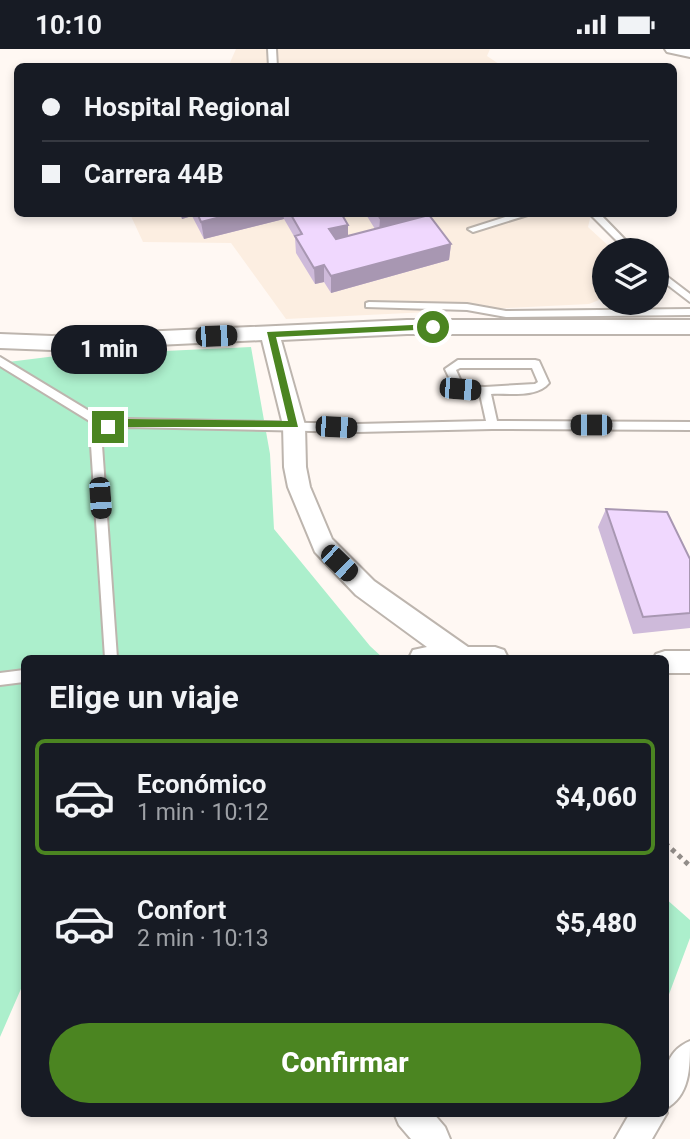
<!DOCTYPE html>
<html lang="es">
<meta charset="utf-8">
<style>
body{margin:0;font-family:Roboto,sans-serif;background:#20242c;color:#f1f3f6;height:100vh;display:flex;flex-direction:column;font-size:26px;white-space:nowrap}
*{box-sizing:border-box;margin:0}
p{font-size:23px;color:#9ea1a6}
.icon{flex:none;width:38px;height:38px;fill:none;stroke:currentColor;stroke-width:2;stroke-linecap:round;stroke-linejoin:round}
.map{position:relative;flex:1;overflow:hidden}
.drawer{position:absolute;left:21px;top:606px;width:648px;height:462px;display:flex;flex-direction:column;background:#171b24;border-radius:10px;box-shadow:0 4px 10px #0003}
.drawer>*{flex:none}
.top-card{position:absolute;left:14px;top:14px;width:663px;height:154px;border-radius:10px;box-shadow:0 4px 10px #0003;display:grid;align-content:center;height:154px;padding:0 28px;background:#171b24}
.buttons{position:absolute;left:592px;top:189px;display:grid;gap:14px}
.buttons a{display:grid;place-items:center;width:77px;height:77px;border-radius:50%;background:#171b24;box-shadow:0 4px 10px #0003;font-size:35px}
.end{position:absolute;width:32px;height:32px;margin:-16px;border:9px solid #4b8521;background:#fff;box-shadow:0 0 0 4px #fff}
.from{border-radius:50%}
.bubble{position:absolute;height:49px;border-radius:24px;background:#171b24;box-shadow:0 4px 10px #0003;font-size:23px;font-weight:800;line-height:49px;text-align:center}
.car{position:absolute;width:21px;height:42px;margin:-21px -10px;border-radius:9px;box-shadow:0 0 5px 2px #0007;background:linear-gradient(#222 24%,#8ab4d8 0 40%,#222 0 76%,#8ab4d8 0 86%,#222 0)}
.top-card b{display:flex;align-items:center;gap:24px;height:66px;font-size:26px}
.top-card b+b{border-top:2px solid #363941}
.top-card i{width:18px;height:18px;background:#f1f3f6}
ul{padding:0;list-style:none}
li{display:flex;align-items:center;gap:21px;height:116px;margin:0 14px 10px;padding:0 14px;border:4px solid transparent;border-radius:10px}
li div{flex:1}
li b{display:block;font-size:26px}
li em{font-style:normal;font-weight:800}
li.on{border-color:#4b8521}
li>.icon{width:63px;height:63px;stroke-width:1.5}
h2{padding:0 28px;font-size:32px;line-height:84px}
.cta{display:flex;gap:14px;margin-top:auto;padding:14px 28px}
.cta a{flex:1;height:80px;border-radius:42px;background:#4b8521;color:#fff;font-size:28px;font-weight:800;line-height:80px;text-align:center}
.status{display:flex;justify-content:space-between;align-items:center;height:49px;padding:0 35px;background:#171b24;direction:ltr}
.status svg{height:19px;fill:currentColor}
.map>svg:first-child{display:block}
.built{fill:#fceee1}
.green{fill:#acefcc}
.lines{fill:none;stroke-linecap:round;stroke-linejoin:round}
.service-casing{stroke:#bdb5ae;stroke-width:4}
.minor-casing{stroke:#bdb5ae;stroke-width:4}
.path{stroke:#928d89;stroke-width:5;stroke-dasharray:4.5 4.5;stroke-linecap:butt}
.service{fill:#fff;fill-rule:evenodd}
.minor{fill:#fff;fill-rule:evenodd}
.wall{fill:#cebada}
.shaded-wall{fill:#a897b2}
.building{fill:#f0d8fe;stroke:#a897b2;stroke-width:2}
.route{fill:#4b8521}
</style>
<div class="status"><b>10:10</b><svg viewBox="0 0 49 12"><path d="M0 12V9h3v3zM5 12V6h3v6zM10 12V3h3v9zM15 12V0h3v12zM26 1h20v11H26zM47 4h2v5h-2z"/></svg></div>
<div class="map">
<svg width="690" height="1090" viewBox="0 0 690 1090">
<rect width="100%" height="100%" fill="#fff8f3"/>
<path class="built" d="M236 0H490L487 7 502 17 228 18Z
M130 165H591L588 178 613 201H604V249L589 255 286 270 231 194 143 193Z"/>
<path class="green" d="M251 298 270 405 274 480 370 597 383 609H24V933L0 988V314L56 307Z
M665 849 690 871V889L665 956Z"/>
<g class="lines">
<defs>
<path id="service" d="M268 0H276L277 18H269Z
M518 164H534L473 183 468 180Z
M589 164H599L635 201H626Z
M656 219 690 245V253L656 227Z
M369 253 467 255 506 262 690 260V266L506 268 467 261 366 258V254Z
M0 308 109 374 128 370 357 375 486 372 480 345 456 343 445 320 458 311H535L539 312 549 334C537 349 509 344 491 345L497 372 690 373V381L492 380 357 383 128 378 111 381 102 396 117 609H105L91 396 101 379 0 317ZM460 319H532L538 333 535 335 485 338 463 337 456 321Z
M24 621V633L0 636V624Z"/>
<path id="minor" d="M665 0H690V8L667 3Z
M407 271H690V285H407L281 291 305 376 306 418 310 438 332 490 374 532 468 598H495L504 601 508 609H409L413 601 427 598 356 546 315 503 288 438 284 418 283 376 262 291 52 301 0 299V285L52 287Z
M665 602H690V624H665V609H654L656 605Z
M690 992C690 1019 690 1047 665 1060L667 1064 652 1090H615L630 1064H665C665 1035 659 1005 690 992Z
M394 1064H433L445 1078 450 1090H411L399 1076Z"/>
</defs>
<use href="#service" class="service-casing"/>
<use href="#minor" class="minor-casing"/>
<path class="path" d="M665 794 690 817"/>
<use href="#service" class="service"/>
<use href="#minor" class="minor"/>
</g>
<path class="wall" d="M179 164H341L348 176V187L375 180 365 164H423V167L451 195 449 211 331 244 324 233 315 235 296 204 295 189 284 170 204 190 192 167 182 170Z
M606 460 690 510V579L633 585 598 478Z"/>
<path class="shaded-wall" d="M181 164H192V167L182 170Z
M236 164H283L284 170 204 190 201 173Z
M397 164H423L422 174 379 185 380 169Z
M455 164H466L454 168Z
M348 176V192L330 197 329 180Z
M451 195 449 211 331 244V227Z
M324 216V233L315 235 314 219Z"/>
<path class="building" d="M197 164H236L201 173Z
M290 164H341L348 176 329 180 336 190 429 166 451 195 331 227 324 216 314 219 295 187 302 185Z
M377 164H397L380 169Z
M606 460 667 463 690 510V564L643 568Z"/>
<path class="route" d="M433 275 436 276V280L276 288 298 378H128L108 382 103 378 128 370 288 372 267 283Z"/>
</svg>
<div class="buttons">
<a><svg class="icon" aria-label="layers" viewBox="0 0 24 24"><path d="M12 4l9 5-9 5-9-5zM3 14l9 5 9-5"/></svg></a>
</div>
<i class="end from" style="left:433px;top:278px"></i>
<i class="end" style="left:108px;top:378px"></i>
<div class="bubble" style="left:51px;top:276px;width:116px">1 min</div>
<i class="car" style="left:216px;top:287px;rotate:88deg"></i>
<i class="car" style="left:460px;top:340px;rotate:95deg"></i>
<i class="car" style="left:591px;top:376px;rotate:270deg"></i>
<i class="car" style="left:336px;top:378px;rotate:93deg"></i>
<i class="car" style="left:100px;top:449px;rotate:176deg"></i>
<i class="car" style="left:339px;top:514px;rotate:134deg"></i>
<div class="top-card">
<b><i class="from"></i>Hospital Regional</b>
<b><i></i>Carrera 44B</b>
</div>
<section class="drawer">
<h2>Elige un viaje</h2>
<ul>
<li class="on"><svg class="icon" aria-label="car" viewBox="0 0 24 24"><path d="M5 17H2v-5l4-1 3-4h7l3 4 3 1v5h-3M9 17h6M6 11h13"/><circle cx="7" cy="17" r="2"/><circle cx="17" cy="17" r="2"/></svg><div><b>Económico</b><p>1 min · 10:12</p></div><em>$4,060</em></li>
<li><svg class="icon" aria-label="car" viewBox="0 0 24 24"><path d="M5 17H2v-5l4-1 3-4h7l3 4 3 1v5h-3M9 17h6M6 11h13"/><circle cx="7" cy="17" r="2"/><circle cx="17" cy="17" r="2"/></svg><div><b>Confort</b><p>2 min · 10:13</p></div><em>$5,480</em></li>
</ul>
<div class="cta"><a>Confirmar</a></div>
</section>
</div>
